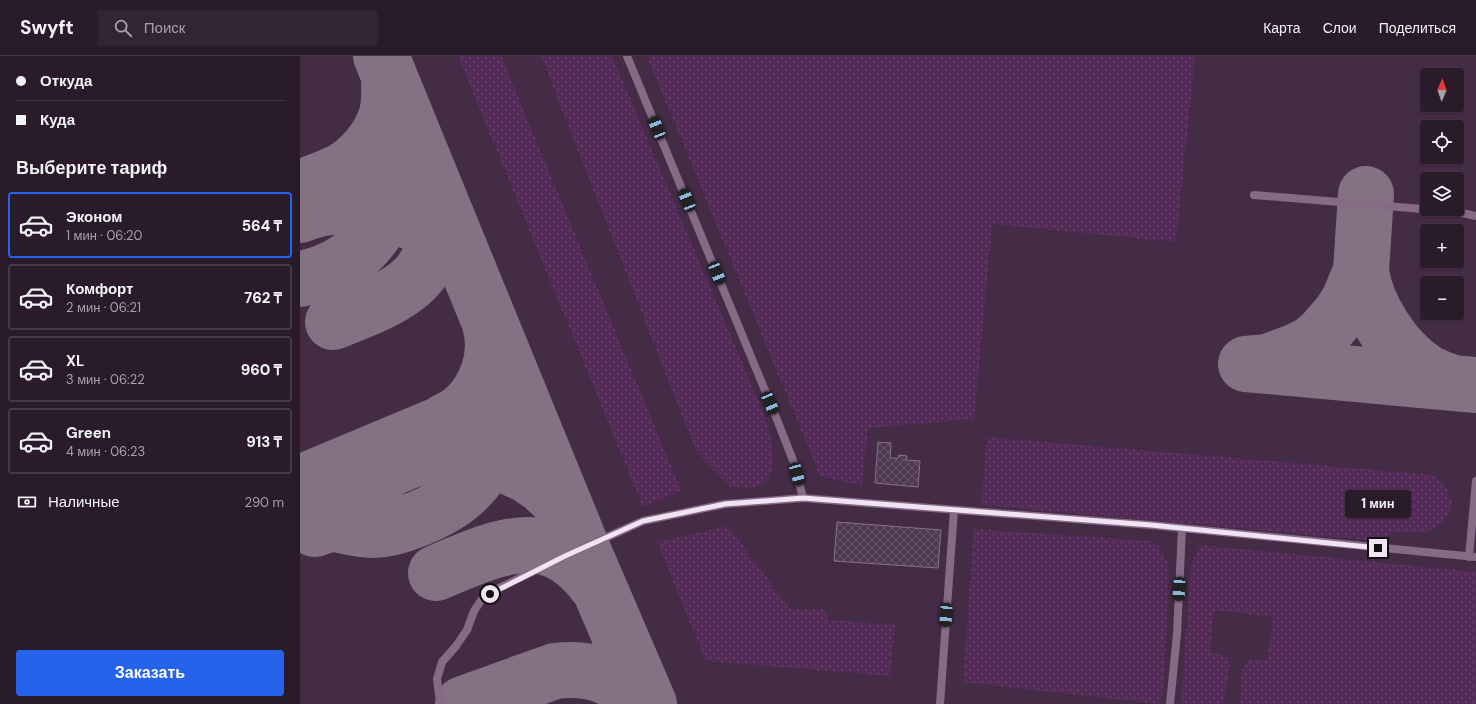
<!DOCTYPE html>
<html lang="ru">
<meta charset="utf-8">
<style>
body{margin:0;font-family:"DM Sans",sans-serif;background:#322433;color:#f1f3f6;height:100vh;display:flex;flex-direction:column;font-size:15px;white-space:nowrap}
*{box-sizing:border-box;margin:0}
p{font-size:13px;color:#a5a1a9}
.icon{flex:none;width:22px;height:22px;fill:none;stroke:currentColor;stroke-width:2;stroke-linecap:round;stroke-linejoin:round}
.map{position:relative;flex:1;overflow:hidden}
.details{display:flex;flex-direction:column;background:#2a1b2b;width:300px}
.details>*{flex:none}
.banner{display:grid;align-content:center;height:88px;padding:0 16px;background:#2a1b2b}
.needle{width:26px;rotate:2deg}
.tools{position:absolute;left:1120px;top:12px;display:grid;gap:8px}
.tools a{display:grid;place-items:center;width:44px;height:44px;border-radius:4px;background:#2a1b2b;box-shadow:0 1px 3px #0004,0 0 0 1px #463947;font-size:20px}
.end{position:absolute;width:18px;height:18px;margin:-9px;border:5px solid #f1e4f2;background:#111;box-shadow:0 0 0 2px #111}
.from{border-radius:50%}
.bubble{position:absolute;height:28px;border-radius:4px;background:#2a1b2b;box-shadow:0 1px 3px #0004,0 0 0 1px #463947;font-size:13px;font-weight:800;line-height:28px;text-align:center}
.car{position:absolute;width:12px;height:24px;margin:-12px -6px;border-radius:5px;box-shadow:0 0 3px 1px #0007;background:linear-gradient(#222 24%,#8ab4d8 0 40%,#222 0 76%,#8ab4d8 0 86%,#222 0)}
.banner b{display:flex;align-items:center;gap:14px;height:38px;font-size:15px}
.banner b+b{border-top:1px solid #463947}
.banner i{width:10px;height:10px;background:#f1f3f6}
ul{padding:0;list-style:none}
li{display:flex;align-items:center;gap:12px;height:66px;margin:0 8px 6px;padding:0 8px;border:2px solid #463947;border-radius:4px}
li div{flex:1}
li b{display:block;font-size:15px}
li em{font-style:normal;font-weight:800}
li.current{border-color:#2563eb}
li>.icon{width:36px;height:36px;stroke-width:1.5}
h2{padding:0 16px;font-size:18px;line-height:48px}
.pay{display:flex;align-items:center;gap:10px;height:44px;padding:0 16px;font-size:15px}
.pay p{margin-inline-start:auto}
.primary-button{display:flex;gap:8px;margin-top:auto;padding:8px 16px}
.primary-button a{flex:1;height:46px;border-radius:4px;background:#2563eb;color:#fff;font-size:16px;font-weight:800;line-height:46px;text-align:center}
header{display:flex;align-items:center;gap:24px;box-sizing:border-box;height:56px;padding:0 20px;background:#2a1b2b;border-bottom:1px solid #463947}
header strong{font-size:19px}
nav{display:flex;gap:22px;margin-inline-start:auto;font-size:14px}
.search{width:280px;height:36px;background:#322433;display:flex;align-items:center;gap:10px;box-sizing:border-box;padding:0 14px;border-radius:4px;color:#a5a1a9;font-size:15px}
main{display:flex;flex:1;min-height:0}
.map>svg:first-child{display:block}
.built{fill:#442b46;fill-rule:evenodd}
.grass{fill:url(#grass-dots)}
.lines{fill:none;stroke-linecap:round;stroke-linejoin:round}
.taxiway{stroke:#837284;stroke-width:56}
.building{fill:url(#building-cross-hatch);stroke:#887189}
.lane{stroke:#866b87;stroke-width:8}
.route{stroke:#f1e4f2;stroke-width:5}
</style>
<header>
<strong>Swyft</strong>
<div class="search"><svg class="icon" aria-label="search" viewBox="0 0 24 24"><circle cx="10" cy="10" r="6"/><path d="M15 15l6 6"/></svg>Поиск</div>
<nav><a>Карта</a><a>Слои</a><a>Поделиться</a></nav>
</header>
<main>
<section class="details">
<div class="banner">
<b><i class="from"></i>Откуда</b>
<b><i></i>Куда</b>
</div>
<h2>Выберите тариф</h2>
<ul>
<li class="current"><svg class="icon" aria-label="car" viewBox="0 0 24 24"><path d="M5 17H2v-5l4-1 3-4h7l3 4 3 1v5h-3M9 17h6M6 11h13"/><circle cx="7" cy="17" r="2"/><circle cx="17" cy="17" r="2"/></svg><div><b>Эконом</b><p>1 мин · 06:20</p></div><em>564 ₸</em></li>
<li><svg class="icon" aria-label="car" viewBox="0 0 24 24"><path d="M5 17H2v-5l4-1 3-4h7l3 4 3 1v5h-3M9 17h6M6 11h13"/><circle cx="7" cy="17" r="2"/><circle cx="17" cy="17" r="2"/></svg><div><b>Комфорт</b><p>2 мин · 06:21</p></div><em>762 ₸</em></li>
<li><svg class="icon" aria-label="car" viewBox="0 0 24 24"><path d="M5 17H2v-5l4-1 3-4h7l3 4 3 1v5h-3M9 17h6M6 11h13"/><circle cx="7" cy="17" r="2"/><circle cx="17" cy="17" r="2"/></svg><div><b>XL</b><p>3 мин · 06:22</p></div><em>960 ₸</em></li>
<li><svg class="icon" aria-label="car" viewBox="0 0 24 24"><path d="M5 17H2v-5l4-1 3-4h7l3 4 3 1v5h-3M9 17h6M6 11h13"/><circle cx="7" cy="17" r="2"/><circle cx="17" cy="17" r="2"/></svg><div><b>Green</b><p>4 мин · 06:23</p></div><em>913 ₸</em></li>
</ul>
<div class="pay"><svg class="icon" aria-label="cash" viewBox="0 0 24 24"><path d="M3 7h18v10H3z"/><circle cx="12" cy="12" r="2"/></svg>Наличные<p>290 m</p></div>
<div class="primary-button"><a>Заказать</a></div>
</section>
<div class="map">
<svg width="1176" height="648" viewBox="0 0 1176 648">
<defs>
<pattern id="grass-dots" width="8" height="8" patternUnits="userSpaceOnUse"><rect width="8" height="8" fill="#542a57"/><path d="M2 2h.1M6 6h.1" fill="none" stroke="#6d4970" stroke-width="1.8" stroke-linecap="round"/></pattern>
<pattern id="building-cross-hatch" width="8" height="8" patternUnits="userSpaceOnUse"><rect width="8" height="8" fill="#4e3950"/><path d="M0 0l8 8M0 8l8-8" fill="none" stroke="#68566a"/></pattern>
</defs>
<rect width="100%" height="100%" fill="#382439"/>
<path class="built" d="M0 0H1176V648H0ZM1127 19H1157V49H1127ZM1127 71H1157V101H1127ZM1127 123H1157V153H1127ZM1127 175H1157V205H1127ZM1127 227H1157V257H1127Z"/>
<path class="grass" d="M158 0H201L381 434 343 451Z
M241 0H312L466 363C470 383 485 426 454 431 446 432 439 431 431 431L396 395Z
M347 0H895L876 186 692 168 674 363 568 372 562 430 520 420Z
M687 381 1133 419 1146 432 1152 445 1150 456 1141 468 1125 477 1095 476 1079 485 681 449Z
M428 470 490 553 524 554 530 564 595 569 590 620 406 605 357 486Z
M674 473 851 485 859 491 869 510 864 632 860 648 663 626Z
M901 489 1176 516V648H940L942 614 950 603 967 604 973 561 914 554 910 597 921 598 928 601 930 608 924 644 921 648H881L891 508Z"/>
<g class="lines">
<path class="taxiway" d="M81 0 282 492 349 648
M0 132C13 127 27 122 40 116 62 104 80 82 87 58 90 46 89 33 89 21
M1066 138 1061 215 1049 244 1041 257 1022 279 1011 288 997 295 968 306 946 308 1176 329
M0 159C40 142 82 151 120 170
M1061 215C1066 251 1094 295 1125 315 1133 320 1142 323 1150 326
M0 223C17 220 34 213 48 204 71 188 99 146 104 118 107 101 107 84 105 66
M33 266C101 239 143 225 138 141
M0 427 141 368C147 364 154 361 160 357 186 337 199 300 190 268
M31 467C45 470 58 474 73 474 86 474 99 470 112 465 161 447 185 423 201 372
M15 473 31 467 42 451 58 436 73 423 92 412 111 404 129 400 153 398 190 402 227 419 243 430 255 441 266 455
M136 517C200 490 251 464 300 534
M163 648 255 615C294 610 318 622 345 648"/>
</g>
<path class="building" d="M578 386 591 387 590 402H598L599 399 607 400 606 404 620 405 618 431 575 427Z
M537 466 641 474 638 512 534 505Z"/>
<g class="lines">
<path class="lane" d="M954 139 1158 156 1176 160
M503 442 851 469 1176 501
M1169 501 1176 425
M141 648 139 639 137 623 142 606 156 590 167 574 174 555 182 543 199 532 265 500 343 465 425 448 503 442 494 407 476 361 327 0
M640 648 654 454
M870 648 877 578 882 472"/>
</g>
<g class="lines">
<path class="route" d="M190 538 265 500 343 465 425 448 503 442 851 469 1078 492"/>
</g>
</svg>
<div class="tools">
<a><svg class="needle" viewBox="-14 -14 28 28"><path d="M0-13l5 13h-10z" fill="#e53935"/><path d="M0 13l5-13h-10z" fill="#a5a1a9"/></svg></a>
<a><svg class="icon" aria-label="locate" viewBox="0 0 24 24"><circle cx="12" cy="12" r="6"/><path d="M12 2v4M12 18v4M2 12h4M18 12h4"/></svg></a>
<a><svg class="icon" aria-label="layers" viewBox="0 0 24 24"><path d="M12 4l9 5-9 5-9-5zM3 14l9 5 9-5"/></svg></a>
<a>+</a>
<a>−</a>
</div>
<i class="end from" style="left:190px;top:538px"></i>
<i class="end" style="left:1078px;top:492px"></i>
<div class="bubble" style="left:1045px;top:434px;width:66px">1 мин</div>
<i class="car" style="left:357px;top:72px;rotate:338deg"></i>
<i class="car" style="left:387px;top:144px;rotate:338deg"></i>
<i class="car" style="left:417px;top:217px;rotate:158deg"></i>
<i class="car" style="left:470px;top:347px;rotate:157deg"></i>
<i class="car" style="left:497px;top:418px;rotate:165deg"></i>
<i class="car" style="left:879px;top:533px;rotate:183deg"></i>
<i class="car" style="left:646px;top:559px;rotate:184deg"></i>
</div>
</main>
